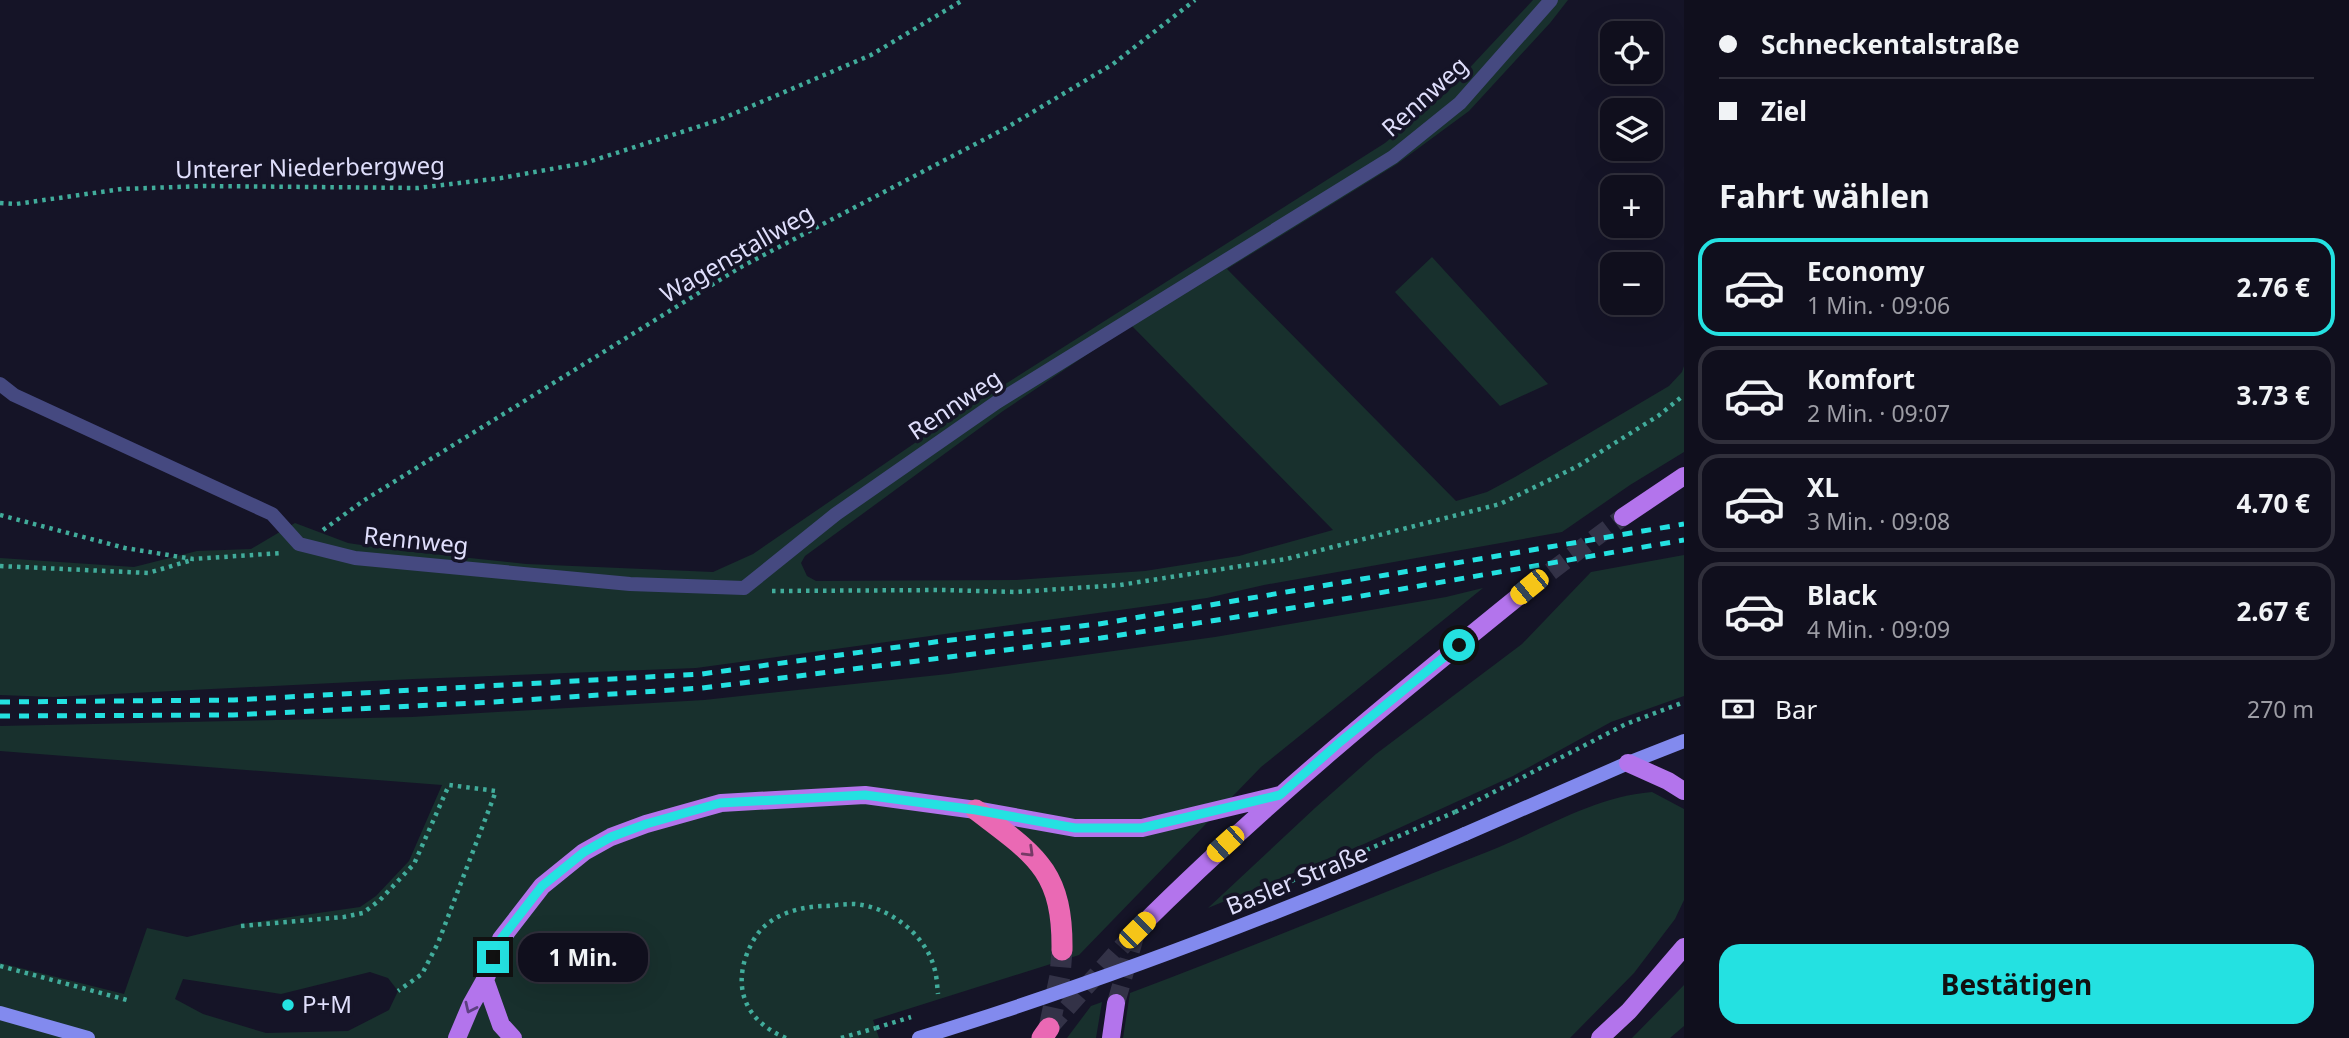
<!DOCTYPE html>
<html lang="de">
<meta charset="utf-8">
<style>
body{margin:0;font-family:"Noto Sans",sans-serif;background:#191826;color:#f1f3f6;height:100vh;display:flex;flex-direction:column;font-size:26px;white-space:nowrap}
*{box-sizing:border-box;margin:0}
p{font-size:23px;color:#9c9ca4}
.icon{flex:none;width:38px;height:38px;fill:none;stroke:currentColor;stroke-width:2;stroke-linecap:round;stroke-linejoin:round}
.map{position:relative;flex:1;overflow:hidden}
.side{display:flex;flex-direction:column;background:#100f1d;width:665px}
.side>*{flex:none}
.hud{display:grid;align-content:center;height:154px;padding:0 35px;background:#100f1d}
.tools{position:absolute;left:1600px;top:21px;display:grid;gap:14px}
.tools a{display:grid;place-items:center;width:63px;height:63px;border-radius:14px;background:#100f1d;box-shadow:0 7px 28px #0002,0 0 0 2px #302f3b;font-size:35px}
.end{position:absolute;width:32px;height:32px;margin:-16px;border:9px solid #24e1e1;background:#111;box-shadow:0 0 0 4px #111}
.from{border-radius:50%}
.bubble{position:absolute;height:49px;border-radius:21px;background:#100f1d;box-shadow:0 7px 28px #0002,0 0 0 2px #302f3b;font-size:23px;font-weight:700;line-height:49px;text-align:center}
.car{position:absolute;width:21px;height:42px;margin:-21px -10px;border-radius:9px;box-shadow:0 0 5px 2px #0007;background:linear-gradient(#f5c518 24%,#345 0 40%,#f5c518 0 76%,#345 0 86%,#f5c518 0)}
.hud b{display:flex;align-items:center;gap:24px;height:66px;font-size:26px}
.hud b+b{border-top:2px solid #302f3b}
.hud i{width:18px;height:18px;background:#f1f3f6}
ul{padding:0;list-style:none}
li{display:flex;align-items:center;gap:21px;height:98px;margin:0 14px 10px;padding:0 21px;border:4px solid #302f3b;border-radius:21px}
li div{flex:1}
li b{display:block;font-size:26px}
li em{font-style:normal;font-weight:700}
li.on{border-color:#24e1e1}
li>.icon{width:63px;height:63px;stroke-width:1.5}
h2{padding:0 35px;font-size:32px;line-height:84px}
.pay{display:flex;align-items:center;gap:18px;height:77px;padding:0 35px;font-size:26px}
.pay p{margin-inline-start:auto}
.cta{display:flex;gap:14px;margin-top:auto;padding:14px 35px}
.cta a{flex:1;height:80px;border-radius:21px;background:#24e1e1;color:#111;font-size:28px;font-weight:700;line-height:80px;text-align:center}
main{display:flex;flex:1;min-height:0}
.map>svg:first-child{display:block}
.green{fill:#18302d;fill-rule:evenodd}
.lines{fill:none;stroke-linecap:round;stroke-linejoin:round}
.primary-tunnel{stroke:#333247;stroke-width:18;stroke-dasharray:18 9;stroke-linecap:butt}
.highway-tunnel{stroke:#333247;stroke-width:21;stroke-dasharray:21 10;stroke-linecap:butt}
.path{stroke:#41ac9b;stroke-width:4.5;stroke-dasharray:3.5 5;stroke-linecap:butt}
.street{stroke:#454980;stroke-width:14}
.secondary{stroke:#828aee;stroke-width:14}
.primary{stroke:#b374ec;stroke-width:18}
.highway{stroke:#ea69b4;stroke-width:21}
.rail{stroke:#24e1e1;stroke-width:5;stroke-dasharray:10 9;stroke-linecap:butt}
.path-bridge{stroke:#41ac9b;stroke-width:4.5;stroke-dasharray:3.5 5;stroke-linecap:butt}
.secondary-bridge{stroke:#828aee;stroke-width:14}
.oneway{stroke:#753a66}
.oneway2{stroke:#5c3f80}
.route{stroke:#24e1e1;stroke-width:9}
.poi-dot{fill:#24e1e1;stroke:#151427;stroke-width:2.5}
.labels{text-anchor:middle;stroke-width:7;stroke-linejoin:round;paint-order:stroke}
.street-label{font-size:24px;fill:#dfdefb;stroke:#151427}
.poi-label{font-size:24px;fill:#dfdefb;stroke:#151427;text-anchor:start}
</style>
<main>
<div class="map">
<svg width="1684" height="1038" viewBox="0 0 1684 1038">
<rect width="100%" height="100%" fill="#151427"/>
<path class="green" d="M1533 0H1568L1550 23 1469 111 1397 164 1227 269 1456 501 1487 492 1515 477 1669 386 1682 372 1684 366V452L1630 485 1562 532 1264 585 1207 598 696 668 413 679 54 697 0 695V558L134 567 197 551 251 549 295 523 348 543 394 550 526 564 713 572 753 554 947 421 1385 143 1447 92ZM1131 325 1333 530 1239 556 1145 571 1016 580 816 581 807 576 801 563 805 556 1003 411Z
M1432 257 1548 384 1500 406 1395 292Z
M1684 555V696L1611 722 1513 776 1364 844 1208 908 1315 808 1376 754 1522 644 1591 572Z
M1483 588 1261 767 1079 955 873 1020 879 1038H0V963L124 994 147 928 187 937 241 924 360 907 376 896 409 861 442 785 0 751V726L412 717 704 700 948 674 1215 637 1446 597ZM370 972 388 978 398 991 389 1010 348 1031 266 1033 203 1014 175 999 183 979 281 994Z
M1652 792 1684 809V900L1675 919 1634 973 1570 1038H1123L1130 993C1250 948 1368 898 1487 852 1543 830 1592 797 1652 792Z
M1684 985V1026L1670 1038H1632Z
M1102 1002 1096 1038H1067L1091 1006Z"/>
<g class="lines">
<path class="primary-tunnel" d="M1529 588 1623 517
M1116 1003 1136 933
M1049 1028 1137 930"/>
<path class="highway-tunnel" d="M1049 1028 1060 976 1062 950"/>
<path class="path" d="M0 203 16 204 122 189 204 186 418 188 501 178 585 163 719 120 871 55 963 0
M0 515 125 548 193 559 282 553
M323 530 363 501 739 268 1006 128 1113 64 1195 0
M0 566 148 573 192 560
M772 591 942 590 1016 592 1120 585 1286 559 1500 504 1578 466 1658 416 1684 395
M1455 812 1626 724 1684 702
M241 926 344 917 363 913 380 900 414 864 449 785 496 791 438 943 422 974 398 991
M0 966 127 1000
M786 1038C747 1022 732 990 748 951 752 942 758 931 766 925 782 911 807 906 827 906 836 905 845 904 854 904 888 906 925 934 934 967 937 976 937 986 938 994
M841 1038 876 1028"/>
<path class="street" d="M0 384 14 395 272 514 299 544 355 558 630 584 744 588 836 514 997 402 1393 157 1460 103 1551 0"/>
<path class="secondary" d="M1465 834 1628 763 1684 741
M0 1013 88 1038"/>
<path class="primary" d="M1623 517 1684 476
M1628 763 1668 781 1684 791
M1137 930C1260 807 1394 697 1529 588
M485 980 501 1025 513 1038
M457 1038 471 1005 485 980 501 939 542 886 584 852 611 837 646 824 721 803 865 795 976 810 1075 828H1142L1280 795
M1111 1038 1116 1003
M1600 1038 1629 1011 1684 947"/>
<path class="highway" d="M976 810C1035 855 1063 870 1062 950
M1042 1038 1049 1028"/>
<path class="rail" d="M0 702 234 700 702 674 942 641 1099 624 1684 524
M0 716 233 715 494 702 702 688 1101 638 1269 612 1684 540"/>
<path class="path-bridge" d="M1343 860 1455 812
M1236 903 1299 878
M876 1028 911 1017"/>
<path class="secondary-bridge" d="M919 1038C1105 981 1286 911 1465 834"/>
</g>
<defs><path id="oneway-chevron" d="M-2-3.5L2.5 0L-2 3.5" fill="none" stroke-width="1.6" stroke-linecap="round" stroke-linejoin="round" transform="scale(1.75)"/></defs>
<use class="oneway" href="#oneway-chevron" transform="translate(1029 852) rotate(44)"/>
<use class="oneway2" href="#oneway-chevron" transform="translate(470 1008) rotate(115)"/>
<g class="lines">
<path class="route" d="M493 957 501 939 542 886 584 852 611 837 646 824 720 803 865 795 976 810 1075 828H1142L1280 795 1340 742 1459 645"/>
</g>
<circle class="poi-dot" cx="288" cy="1005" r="7"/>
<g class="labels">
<g class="street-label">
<text transform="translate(1425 97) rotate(-42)" y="8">Rennweg</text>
<text transform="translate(310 168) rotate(-1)" y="8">Unterer Niederbergweg</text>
<text transform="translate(737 254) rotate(-30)" y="8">Wagenstallweg</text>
<text transform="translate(955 405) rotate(-34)" y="8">Rennweg</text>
<text transform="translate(416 541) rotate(6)" y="8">Rennweg</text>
<text transform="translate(1297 880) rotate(-22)" y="8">Basler Straße</text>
</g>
<g class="poi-label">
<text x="302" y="1013">P+M</text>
</g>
</g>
</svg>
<div class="tools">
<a><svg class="icon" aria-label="locate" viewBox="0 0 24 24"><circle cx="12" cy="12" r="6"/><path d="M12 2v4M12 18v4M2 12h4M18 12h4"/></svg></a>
<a><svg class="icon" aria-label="layers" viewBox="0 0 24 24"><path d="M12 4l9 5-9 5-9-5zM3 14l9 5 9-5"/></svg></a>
<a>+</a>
<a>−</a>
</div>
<i class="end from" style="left:1459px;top:645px"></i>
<i class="end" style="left:493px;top:957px"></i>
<div class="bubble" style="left:518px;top:933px;width:130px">1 Min.</div>
<i class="car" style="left:1529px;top:587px;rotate:231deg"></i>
<i class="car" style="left:1225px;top:844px;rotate:228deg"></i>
<i class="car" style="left:1137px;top:930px;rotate:45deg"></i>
</div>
<section class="side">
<div class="hud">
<b><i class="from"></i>Schneckentalstraße</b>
<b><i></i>Ziel</b>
</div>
<h2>Fahrt wählen</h2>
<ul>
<li class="on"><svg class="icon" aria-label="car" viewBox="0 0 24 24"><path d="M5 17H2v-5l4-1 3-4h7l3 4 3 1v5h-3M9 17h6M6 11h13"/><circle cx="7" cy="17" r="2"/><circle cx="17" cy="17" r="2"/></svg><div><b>Economy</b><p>1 Min. · 09:06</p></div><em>2.76 €</em></li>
<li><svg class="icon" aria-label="car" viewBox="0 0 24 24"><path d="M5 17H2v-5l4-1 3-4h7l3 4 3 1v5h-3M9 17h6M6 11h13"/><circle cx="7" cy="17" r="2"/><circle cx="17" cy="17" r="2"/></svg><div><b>Komfort</b><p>2 Min. · 09:07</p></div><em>3.73 €</em></li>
<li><svg class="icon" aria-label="car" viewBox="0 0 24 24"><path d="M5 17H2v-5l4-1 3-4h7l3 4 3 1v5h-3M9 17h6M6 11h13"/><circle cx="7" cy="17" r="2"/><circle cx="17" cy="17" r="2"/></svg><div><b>XL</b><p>3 Min. · 09:08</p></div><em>4.70 €</em></li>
<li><svg class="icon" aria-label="car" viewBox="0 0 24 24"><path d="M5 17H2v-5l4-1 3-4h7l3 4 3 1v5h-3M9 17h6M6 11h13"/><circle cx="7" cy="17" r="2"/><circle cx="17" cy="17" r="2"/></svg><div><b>Black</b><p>4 Min. · 09:09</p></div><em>2.67 €</em></li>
</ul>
<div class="pay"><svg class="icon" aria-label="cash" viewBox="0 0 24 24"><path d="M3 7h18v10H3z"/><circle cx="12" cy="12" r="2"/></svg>Bar<p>270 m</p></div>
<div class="cta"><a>Bestätigen</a></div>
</section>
</main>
